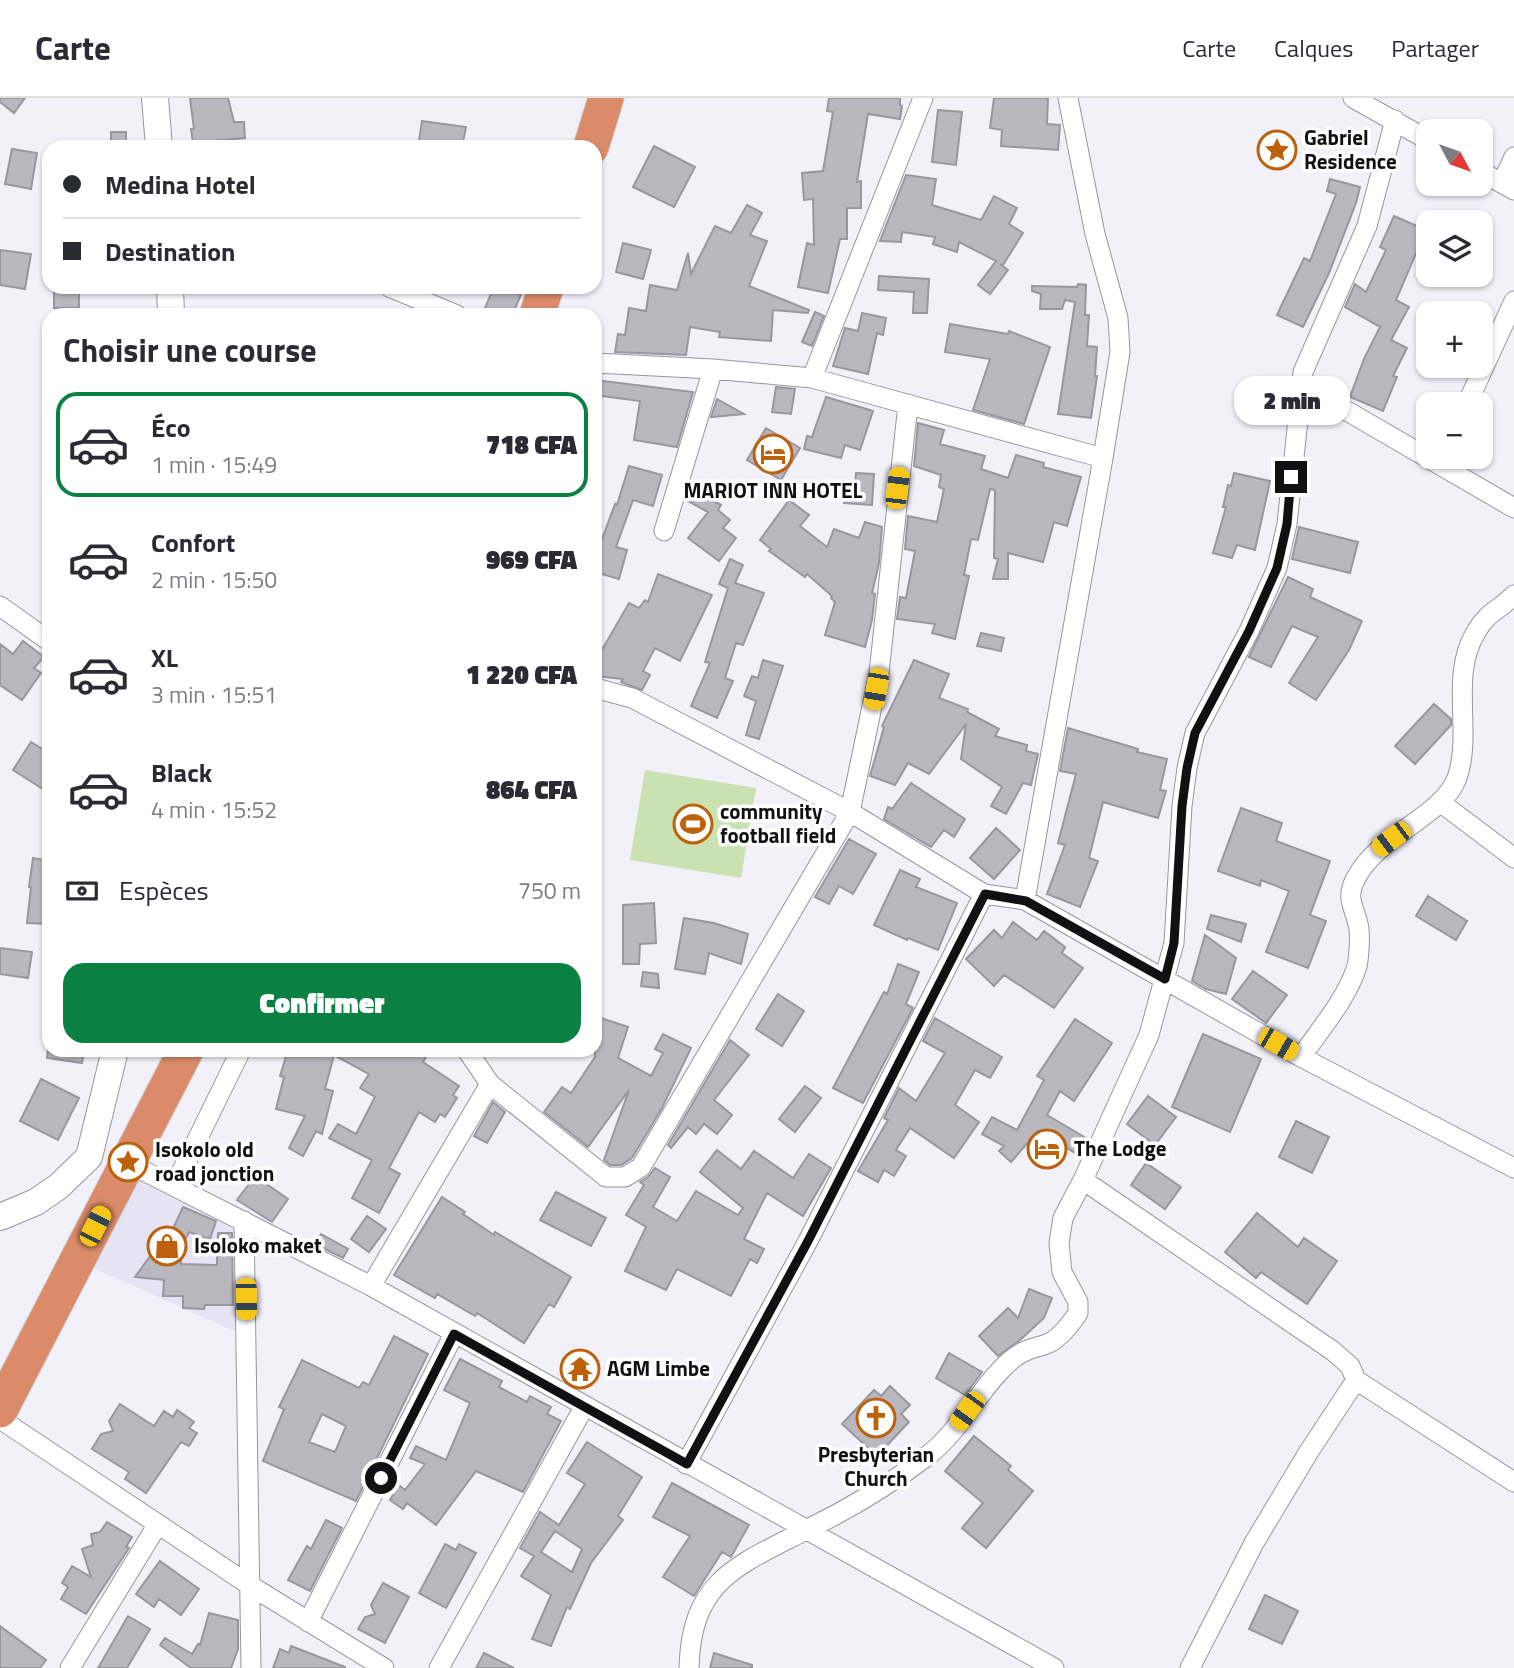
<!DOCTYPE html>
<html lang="fr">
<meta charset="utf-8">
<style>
body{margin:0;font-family:"Titillium Web",sans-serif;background:#f7f7f7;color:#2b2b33;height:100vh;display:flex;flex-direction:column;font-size:26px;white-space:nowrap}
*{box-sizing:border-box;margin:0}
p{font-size:23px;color:#7c7c81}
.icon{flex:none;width:38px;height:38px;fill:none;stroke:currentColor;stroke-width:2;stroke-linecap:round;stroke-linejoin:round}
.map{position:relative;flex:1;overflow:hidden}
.panel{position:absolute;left:42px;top:210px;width:560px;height:749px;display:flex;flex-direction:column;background:#fff;border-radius:21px;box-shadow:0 2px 5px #0004}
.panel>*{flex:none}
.guide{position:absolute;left:42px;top:42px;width:560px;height:154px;border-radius:21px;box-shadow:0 2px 5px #0004;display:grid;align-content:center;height:154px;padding:0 21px;background:#fff}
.needle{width:46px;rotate:131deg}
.fabs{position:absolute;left:1416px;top:21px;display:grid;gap:14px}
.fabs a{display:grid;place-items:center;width:77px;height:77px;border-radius:14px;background:#fff;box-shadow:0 2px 5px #0004;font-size:35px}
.end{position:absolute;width:32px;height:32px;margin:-16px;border:9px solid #111114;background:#fff;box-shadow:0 0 0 4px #fff}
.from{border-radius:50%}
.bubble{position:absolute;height:49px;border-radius:21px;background:#fff;box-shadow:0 2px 5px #0004;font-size:23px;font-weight:800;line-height:49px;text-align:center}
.car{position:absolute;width:21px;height:42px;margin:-21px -10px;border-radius:9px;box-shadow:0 0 5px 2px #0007;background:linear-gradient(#f5c518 24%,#345 0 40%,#f5c518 0 76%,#345 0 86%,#f5c518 0)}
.guide b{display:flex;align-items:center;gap:24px;height:66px;font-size:26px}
.guide b+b{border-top:2px solid #e1e1e2}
.guide i{width:18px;height:18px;background:#2b2b33}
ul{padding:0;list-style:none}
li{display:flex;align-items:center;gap:21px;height:105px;margin:0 14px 10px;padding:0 7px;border:4px solid transparent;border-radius:21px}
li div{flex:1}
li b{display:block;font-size:26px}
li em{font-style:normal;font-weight:800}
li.current{border-color:#0b8043}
li>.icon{width:63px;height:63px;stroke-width:1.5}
h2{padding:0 21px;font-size:32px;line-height:84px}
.pay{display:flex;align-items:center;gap:18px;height:77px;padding:0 21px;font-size:26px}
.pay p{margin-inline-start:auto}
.primary-button{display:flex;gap:14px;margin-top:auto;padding:14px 21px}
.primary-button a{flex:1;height:80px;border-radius:21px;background:#0b8043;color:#fff;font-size:28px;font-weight:800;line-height:80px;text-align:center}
header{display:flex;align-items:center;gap:42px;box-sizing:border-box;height:98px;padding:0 35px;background:#fff;border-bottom:2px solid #e1e1e2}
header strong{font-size:33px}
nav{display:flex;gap:38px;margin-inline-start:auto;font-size:24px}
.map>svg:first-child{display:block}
.built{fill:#e5e3f4}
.green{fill:#cae1b1}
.building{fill:#b9b8c0;stroke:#98979f;stroke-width:2;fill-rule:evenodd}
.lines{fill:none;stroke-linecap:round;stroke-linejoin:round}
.street-casing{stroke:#97969e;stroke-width:21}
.secondary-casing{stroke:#97969e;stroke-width:28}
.highway-casing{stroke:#cfcfd0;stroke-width:37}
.street{stroke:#fff;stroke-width:19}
.secondary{stroke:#fff;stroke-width:26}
.highway{stroke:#db8b69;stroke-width:35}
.route{stroke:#111114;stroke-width:9}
.labels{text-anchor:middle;stroke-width:7;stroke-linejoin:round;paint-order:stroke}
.poi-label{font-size:21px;font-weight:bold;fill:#111114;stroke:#fff;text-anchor:start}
</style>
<header>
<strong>Carte</strong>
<nav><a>Carte</a><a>Calques</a><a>Partager</a></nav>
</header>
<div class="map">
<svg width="1514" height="1570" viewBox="0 0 1514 1570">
<rect width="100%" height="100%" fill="#f2f1fa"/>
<path class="built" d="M134 1076 238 1129V1235L87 1167Z"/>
<path class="green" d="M645 672 756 690 741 780 630 762Z"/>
<path class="building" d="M0 0H25L14 15 0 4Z
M190 0H228L234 24H244L245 40 193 45 191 31H194Z
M829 0H900V7L902 8 900 21 868 16 857 84 861 83V110H847V141H840L828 195 798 189 807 145 814 147 813 101 804 102 802 75 823 73 833 14 827 13Z
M994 0H1048L1047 26 1060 27 1058 52 1001 48 1002 32 990 30Z
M938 12 962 14 956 67 932 64Z
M422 23 466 29 462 49H418Z
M111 34H126V49H111Z
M654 48 695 69 674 109 633 89Z
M12 51 37 55 31 91 5 86Z
M906 77 936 81 932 107 981 122 994 98 1017 110 1009 126 1023 135 1003 167 1000 166 1008 172 990 196 978 187 996 163 959 144 957 154 933 146 935 139 902 134 901 144 880 143Z
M1330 81 1360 89 1356 105 1329 175 1303 229 1277 217 1304 160 1310 163 1336 96 1327 93Z
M747 107 762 115 750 137 767 143 749 188 809 212 808 215 773 212 771 243 719 239 720 234 690 229 686 257 615 254 618 236 625 237 629 210 646 213 650 187 677 192 688 155 691 176 715 128 731 135Z
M1394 118 1426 132 1396 202 1409 209 1391 242 1407 250 1393 278 1397 279 1383 313 1350 299 1364 261 1380 229 1345 209 1355 186 1366 194 1386 152 1380 149Z
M623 145 651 152 643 181 616 174Z
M0 152 31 156 25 191 0 187Z
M879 178 929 181 927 215H913L914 194 878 192Z
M1078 186 1086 187 1085 217H1089L1087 248 1097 249 1095 278H1097L1091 320 1058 316 1075 204 1065 202 1062 211H1040L1041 196 1032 193V188L1077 189Z
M54 189H79V210H54Z
M494 189H504L521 197 512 217H482Z
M815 214 824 218 812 248 802 244Z
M862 215 886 220 883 237 877 235 868 276 833 268 845 230 858 233Z
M950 226 1008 236 1009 233 1050 249 1024 326 973 312 990 261 945 254Z
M595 282 693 294 677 349 634 342 640 303 595 297Z
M776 289 795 291 791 316 772 314Z
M826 299 873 313 860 352 845 347 841 360 804 351 807 338 812 339Z
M717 301 744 316 711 319Z
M918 325 944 332 940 346 985 358 981 371 1008 380 1016 357 1044 365 1043 369 1081 379 1067 428 1054 424 1043 464 1008 455V481H993L998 461 994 460 995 392 990 391 978 442 971 441 964 477 969 478 955 541 932 535 935 526 897 521 900 499 906 500 915 453 905 451 908 418 937 424 944 391 939 389 941 377 914 368Z
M766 330 800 350 781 382 747 362Z
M629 368 662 377 653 408 633 402 616 449 627 452 619 481 595 474V443L601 444 615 406 617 407Z
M856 375 874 376 872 407 844 405 846 387H855Z
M1234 375 1270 383 1255 452 1237 447 1232 460 1213 455 1226 409H1223L1228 387 1231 388Z
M690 390 721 407 718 412 730 422 723 430 736 440 719 463 688 440 708 414 686 402Z
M789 402 809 417 800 428 827 449 834 431 859 440 865 424 882 429 879 465 872 495 875 496 872 522 865 549 825 537 835 504 831 500 832 498 807 476 805 479 769 453 771 451 760 442Z
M1299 429 1358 444 1350 475 1292 461Z
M730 461 743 467 735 485 764 495 743 547 736 545 725 580 733 583 717 620 691 608 710 565 705 564 728 490 719 486Z
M658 476 712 497 680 563 655 550 643 573 650 577 642 592 621 584 623 581 595 578V564L629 505 639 510 645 502 648 504Z
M1288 479 1313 491 1310 499 1362 523 1349 552 1316 602 1289 585 1318 539 1292 528 1271 569 1249 559Z
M981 535 1004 540 1001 553 977 548Z
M23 543 44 559 34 570 41 575 22 602 0 587V546L13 556Z
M763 562 783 568 759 641 746 637 756 603 744 598 752 578 758 580Z
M914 562 949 576 939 600 968 611 967 614 999 631 995 638 1027 647 1026 653 1038 656 1031 687 1023 685 1006 716 991 708 1002 689 961 661 966 626 929 676 908 665 895 687 870 678 884 629 882 628Z
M1434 606 1451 621V627L1415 666 1395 648Z
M1068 630 1138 651 1137 654 1167 661 1160 692 1166 693 1158 720 1103 704 1089 760 1098 763 1080 809 1047 796 1065 747 1058 745 1076 676 1060 673Z
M31 644 49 655V695L13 672Z
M911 685 965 721 954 739 944 732 931 749 884 721 888 709 892 711Z
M1241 710 1282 725 1276 743 1330 763 1310 817 1326 823 1308 870 1266 854 1289 793 1261 782 1260 788 1218 773Z
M996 730 1020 752 994 781 970 760Z
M849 741 876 756 853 796 839 788 829 806 815 799Z
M33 760 49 763V826L27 825 31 789H29Z
M900 772 920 781 916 789 957 805 938 852 908 840 907 842 874 827Z
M1428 798 1467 823 1456 842 1416 818Z
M654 805 656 845 640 846 639 866H623V807Z
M1211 817 1246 826 1241 844 1207 831Z
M684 820 714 825 748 836 741 866 709 855 705 876 675 871Z
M1013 824 1037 842 1044 833 1065 849 1062 855 1083 870 1054 910 1004 877 994 888 966 861 994 832 1002 840Z
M1205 837 1236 860 1226 896 1206 891 1192 883Z
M0 850 32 854 28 880 0 876Z
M898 866 919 874 906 906 913 910 863 1005 833 990 884 894 887 896Z
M1253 873 1287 897 1266 925 1232 901Z
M643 874 658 876 659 890 641 888Z
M778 896 804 913 782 948 756 931Z
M595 918 628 929 618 960 651 978 663 955 655 951 663 936 691 950 662 1010 632 1060 621 1067H610L604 1062 629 992 588 1049 544 1014 562 989 571 995 595 959Z
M935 920 1002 959 990 980 975 972 955 1007 979 1024 954 1060 910 1030 896 1052 906 1058 894 1078 884 1072 878 1084 858 1073 888 1022 884 1020 899 990 916 1003 945 955 923 943Z
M1075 921 1112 945 1074 1003 1060 993 1047 1017 1086 1040 1077 1056 1038 1033 1011 1064 999 1053 1004 1048 982 1036 992 1019 1017 1032 1044 982 1037 978Z
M1203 936 1261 961 1230 1034 1172 1009Z
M730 942 749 957 714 1002 732 1017 717 1036 704 1026 696 1036 688 1029 671 1050 668 1047Z
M48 952H84L82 965 47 960Z
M288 952H430L423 964 459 988 453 997 457 1000 445 1019 440 1016 435 1024 419 1014 389 1070 400 1076 379 1115 352 1100 372 1062 329 1040 338 1026 356 1036 375 999 360 990 369 976 334 957 325 991 333 993 322 1036 316 1033 303 1058 289 1050 305 1018 276 1011 284 979 280 978Z
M41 981 79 1000 58 1042 20 1023Z
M805 988 821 1000 795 1034 779 1021Z
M1148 998 1176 1019 1155 1047 1127 1026Z
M493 1004 505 1014 487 1045 474 1038Z
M1296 1023 1329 1039 1312 1075 1279 1059Z
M717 1052 741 1071 754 1053 793 1080 809 1056 831 1070 803 1118 767 1095 744 1141 764 1151 757 1165 750 1161 731 1198 677 1171 666 1192 625 1173 646 1129 626 1117 644 1087 640 1084 648 1079 655 1070 670 1079 653 1109 677 1123 696 1093 738 1117 743 1110 700 1074Z
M1146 1065 1181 1089 1165 1111 1131 1087Z
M255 1078 288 1101 272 1124 237 1102Z
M556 1094 606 1120 591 1148 540 1122Z
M442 1099 465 1114 463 1116 494 1137 495 1134 571 1179 554 1209 549 1206 524 1245 477 1215 475 1218 437 1196 435 1200 394 1177Z
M183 1109 216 1123 210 1141 189 1134 185 1142 171 1135Z
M1257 1115 1298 1149 1304 1140 1337 1163 1307 1206 1261 1174 1256 1180 1225 1154Z
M367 1118 386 1131 369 1154 351 1141Z
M218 1135H232L233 1207H205L204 1211 183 1210V1198H163L164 1182 135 1179 151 1157H181V1166L217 1167V1157H219L217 1156Z
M321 1136 348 1151 343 1160 315 1146Z
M1029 1191 1052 1200 1044 1220 1020 1242 998 1258 979 1238 1008 1210 1018 1220Z
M394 1238 428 1256 356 1403 263 1363 284 1311 279 1309 302 1262 359 1290 363 1284 369 1287ZM322 1316 346 1328 335 1354 309 1344Z
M949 1255 982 1274 965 1297 936 1280Z
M460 1261 502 1283 499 1289 527 1304 530 1298 551 1309 547 1316 561 1323 523 1394 476 1373 436 1427 407 1405 403 1411 390 1402 399 1387 405 1392 425 1366 410 1360 416 1348 446 1362 470 1305 444 1292Z
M890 1288 910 1307 901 1316 909 1324 877 1358 842 1326 874 1292 881 1298Z
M120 1306 154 1328 164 1313 173 1319 177 1312 194 1324 189 1330 197 1335 189 1348 181 1344 146 1395 125 1381 129 1374 92 1351 101 1336 113 1333 109 1323Z
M974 1338 1011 1368 1008 1372 1033 1393 986 1450 962 1430 983 1405 945 1373Z
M587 1344 642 1379 618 1418 623 1422 591 1465 570 1511 567 1509 551 1548 532 1541 551 1497 521 1478 534 1458 520 1450 540 1414 559 1427 585 1386 567 1375ZM555 1433 582 1451 572 1474 541 1454Z
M672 1385 749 1427 731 1459 722 1454 694 1498 663 1479 690 1438 653 1419Z
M326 1422 342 1430 310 1493 288 1482 307 1448 311 1451Z
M107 1424 132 1439 126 1449 129 1450 86 1516 61 1501 68 1489 62 1485 72 1468 91 1479 82 1451 93 1447 91 1436 100 1434Z
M445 1446 456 1452 459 1446 476 1455 446 1510 419 1495Z
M160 1463 199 1491 181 1517 159 1501 154 1509 136 1496Z
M383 1485 409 1499 385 1545 358 1531 365 1519 375 1516 371 1507Z
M1265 1497 1298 1513 1282 1546 1249 1531Z
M209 1515 238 1522V1551L231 1570H191L160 1547 165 1540 192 1556 198 1546 200 1547Z
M128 1518 150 1531 127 1570H98Z
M0 1528 46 1562 40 1570H0Z
M291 1548 345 1569V1570H273L280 1551 289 1555Z
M484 1555 514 1570H476Z
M714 1555 752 1567V1570H710Z"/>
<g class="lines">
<defs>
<path id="street" d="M1068 0 1095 136 1118 220 1120 254 1103 360
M1353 0 1428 42
M1480 73 1514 92
M1502 85 1514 59
M389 189 457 217
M595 265 713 271 812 280 1103 360 1025 802
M812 280 923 0
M1301 289 1335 306 1514 410
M1467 306 1514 203
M664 433 713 271
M0 508 49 543
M595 590 632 600 850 714 984 796 1025 802 1301 959 1514 1070
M1440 704 1514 760
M1301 959C1319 933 1348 899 1357 868 1359 859 1360 841 1359 831 1356 810 1344 802 1356 780 1378 737 1442 719 1457 680 1473 634 1449 578 1476 534 1488 513 1500 512 1514 497
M490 986 606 1079H625L641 1069 850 714 879 575 908 306
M128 1065 371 1188 1054 1570
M1083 1082 1333 1253 1350 1268 1356 1282 1514 1384
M175 1087 241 952
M244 1123 251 1570
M371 1188 490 986 467 952
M0 1321 251 1488 384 1570
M686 1366 808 1143 984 796
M308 1524 454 1236
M70 1570 158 1426
M439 1570 584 1309
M689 1570C691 1481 739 1467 808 1431 849 1411 890 1386 926 1359 961 1333 978 1291 1010 1263 1021 1253 1031 1251 1044 1247 1058 1243 1070 1227 1078 1215V1204L1062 1174 1059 1145 1063 1120 1083 1082 1149 937 1174 845 1182 708 1187 670 1195 635 1249 533 1277 470 1287 426 1303 274 1367 128 1395 22
M1190 1570 1254 1445 1308 1355 1356 1282"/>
<path id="secondary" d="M155 0 159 49
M170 189 171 217
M0 1119 36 1104 59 1088 89 1059 115 952"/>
<path id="highway" d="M591 49 606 0
M537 217 546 189
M0 1312 186 952"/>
</defs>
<use href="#street" class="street-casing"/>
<use href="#secondary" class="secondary-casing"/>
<use href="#highway" class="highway-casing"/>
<use href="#street" class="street"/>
<use href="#secondary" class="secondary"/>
<use href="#highway" class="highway"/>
</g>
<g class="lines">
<path class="route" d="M381 1380 454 1236 687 1366 808 1143 985 796 1026 803 1165 881 1174 845 1182 708 1187 670 1195 635 1249 533 1277 470 1287 426 1291 379"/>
</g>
<defs>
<symbol id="sight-ring" viewBox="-11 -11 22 22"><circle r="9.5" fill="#fff" stroke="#bd610b" stroke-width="1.5"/><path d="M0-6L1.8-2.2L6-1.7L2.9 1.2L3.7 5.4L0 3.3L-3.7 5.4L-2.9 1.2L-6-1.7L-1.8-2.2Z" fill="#bd610b"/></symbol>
<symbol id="hotel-ring" viewBox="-11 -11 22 22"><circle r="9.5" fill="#fff" stroke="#bd610b" stroke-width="1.5"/><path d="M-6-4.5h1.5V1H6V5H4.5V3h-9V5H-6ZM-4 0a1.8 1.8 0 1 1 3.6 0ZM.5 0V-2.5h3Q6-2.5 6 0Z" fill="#bd610b"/></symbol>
<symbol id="stadium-ring" viewBox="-11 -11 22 22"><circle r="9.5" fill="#fff" stroke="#bd610b" stroke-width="1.5"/><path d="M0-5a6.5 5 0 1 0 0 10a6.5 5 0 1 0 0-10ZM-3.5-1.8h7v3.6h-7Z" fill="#bd610b"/></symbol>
<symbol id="shop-ring" viewBox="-11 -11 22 22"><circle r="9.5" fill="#fff" stroke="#bd610b" stroke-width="1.5"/><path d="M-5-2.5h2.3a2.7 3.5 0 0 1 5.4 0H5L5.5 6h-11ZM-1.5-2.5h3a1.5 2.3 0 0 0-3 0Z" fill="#bd610b"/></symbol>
<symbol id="temple-ring" viewBox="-11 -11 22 22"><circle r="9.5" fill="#fff" stroke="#bd610b" stroke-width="1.5"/><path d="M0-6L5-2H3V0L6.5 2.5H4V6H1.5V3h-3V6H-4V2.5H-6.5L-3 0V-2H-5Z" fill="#bd610b"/></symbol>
<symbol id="church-ring" viewBox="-11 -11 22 22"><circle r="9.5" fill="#fff" stroke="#bd610b" stroke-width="1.5"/><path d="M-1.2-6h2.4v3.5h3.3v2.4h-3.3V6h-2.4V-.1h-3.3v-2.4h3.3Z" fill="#bd610b"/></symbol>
</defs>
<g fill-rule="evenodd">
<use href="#sight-ring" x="1255" y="30" width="44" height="44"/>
<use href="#hotel-ring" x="751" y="334" width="44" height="44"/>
<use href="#stadium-ring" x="671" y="704" width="44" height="44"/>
<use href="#hotel-ring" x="1025" y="1029" width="44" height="44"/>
<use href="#sight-ring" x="106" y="1042" width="44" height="44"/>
<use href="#shop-ring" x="145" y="1126" width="44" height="44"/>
<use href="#temple-ring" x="558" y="1249" width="44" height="44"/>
<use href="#church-ring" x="854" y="1298" width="44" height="44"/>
</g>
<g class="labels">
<g class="poi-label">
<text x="1304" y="47">Gabriel<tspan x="1304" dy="24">Residence</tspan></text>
<text x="773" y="400" text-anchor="middle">MARIOT INN HOTEL</text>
<text x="720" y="721">community<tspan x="720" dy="24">football field</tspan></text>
<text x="1074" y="1058">The Lodge</text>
<text x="155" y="1059">Isokolo old<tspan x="155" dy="24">road jonction</tspan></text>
<text x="194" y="1155">Isoloko maket</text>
<text x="607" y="1278">AGM Limbe</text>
<text x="876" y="1364" text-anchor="middle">Presbyterian<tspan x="876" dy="24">Church</tspan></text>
</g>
</g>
</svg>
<div class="fabs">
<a><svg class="needle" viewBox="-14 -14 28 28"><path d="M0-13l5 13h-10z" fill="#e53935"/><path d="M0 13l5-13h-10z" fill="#7c7c81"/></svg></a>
<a><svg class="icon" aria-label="layers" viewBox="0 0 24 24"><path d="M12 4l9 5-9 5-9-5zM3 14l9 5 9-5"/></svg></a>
<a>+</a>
<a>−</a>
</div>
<i class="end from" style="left:381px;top:1380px"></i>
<i class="end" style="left:1291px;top:379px"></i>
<div class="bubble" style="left:1234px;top:278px;width:116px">2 min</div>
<i class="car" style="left:897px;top:390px;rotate:7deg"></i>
<i class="car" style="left:876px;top:591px;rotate:190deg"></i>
<i class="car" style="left:1391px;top:741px;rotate:233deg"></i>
<i class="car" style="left:1278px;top:946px;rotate:120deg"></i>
<i class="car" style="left:95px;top:1128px;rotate:27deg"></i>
<i class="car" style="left:246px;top:1201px;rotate:179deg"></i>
<i class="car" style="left:967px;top:1313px;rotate:216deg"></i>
<div class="guide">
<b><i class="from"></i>Medina Hotel</b>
<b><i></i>Destination</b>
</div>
<section class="panel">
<h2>Choisir une course</h2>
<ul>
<li class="current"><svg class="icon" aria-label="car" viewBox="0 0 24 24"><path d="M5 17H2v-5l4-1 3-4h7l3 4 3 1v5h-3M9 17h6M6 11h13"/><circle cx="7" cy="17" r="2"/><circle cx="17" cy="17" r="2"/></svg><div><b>Éco</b><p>1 min · 15:49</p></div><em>718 CFA</em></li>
<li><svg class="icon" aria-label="car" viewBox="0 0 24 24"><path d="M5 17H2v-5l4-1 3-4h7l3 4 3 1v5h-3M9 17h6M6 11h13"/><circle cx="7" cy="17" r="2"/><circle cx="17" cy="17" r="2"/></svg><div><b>Confort</b><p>2 min · 15:50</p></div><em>969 CFA</em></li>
<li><svg class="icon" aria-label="car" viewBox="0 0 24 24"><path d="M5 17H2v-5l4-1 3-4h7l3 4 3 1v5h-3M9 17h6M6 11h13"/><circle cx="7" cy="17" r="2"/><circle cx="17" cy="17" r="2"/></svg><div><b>XL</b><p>3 min · 15:51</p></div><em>1 220 CFA</em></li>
<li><svg class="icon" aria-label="car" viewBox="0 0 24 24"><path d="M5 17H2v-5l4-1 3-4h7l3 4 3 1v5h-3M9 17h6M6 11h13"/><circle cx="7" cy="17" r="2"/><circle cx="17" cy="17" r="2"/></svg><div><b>Black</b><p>4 min · 15:52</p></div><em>864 CFA</em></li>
</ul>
<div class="pay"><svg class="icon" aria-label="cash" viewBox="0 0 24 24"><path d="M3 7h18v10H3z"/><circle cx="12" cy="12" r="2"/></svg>Espèces<p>750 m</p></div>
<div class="primary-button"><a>Confirmer</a></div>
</section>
</div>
